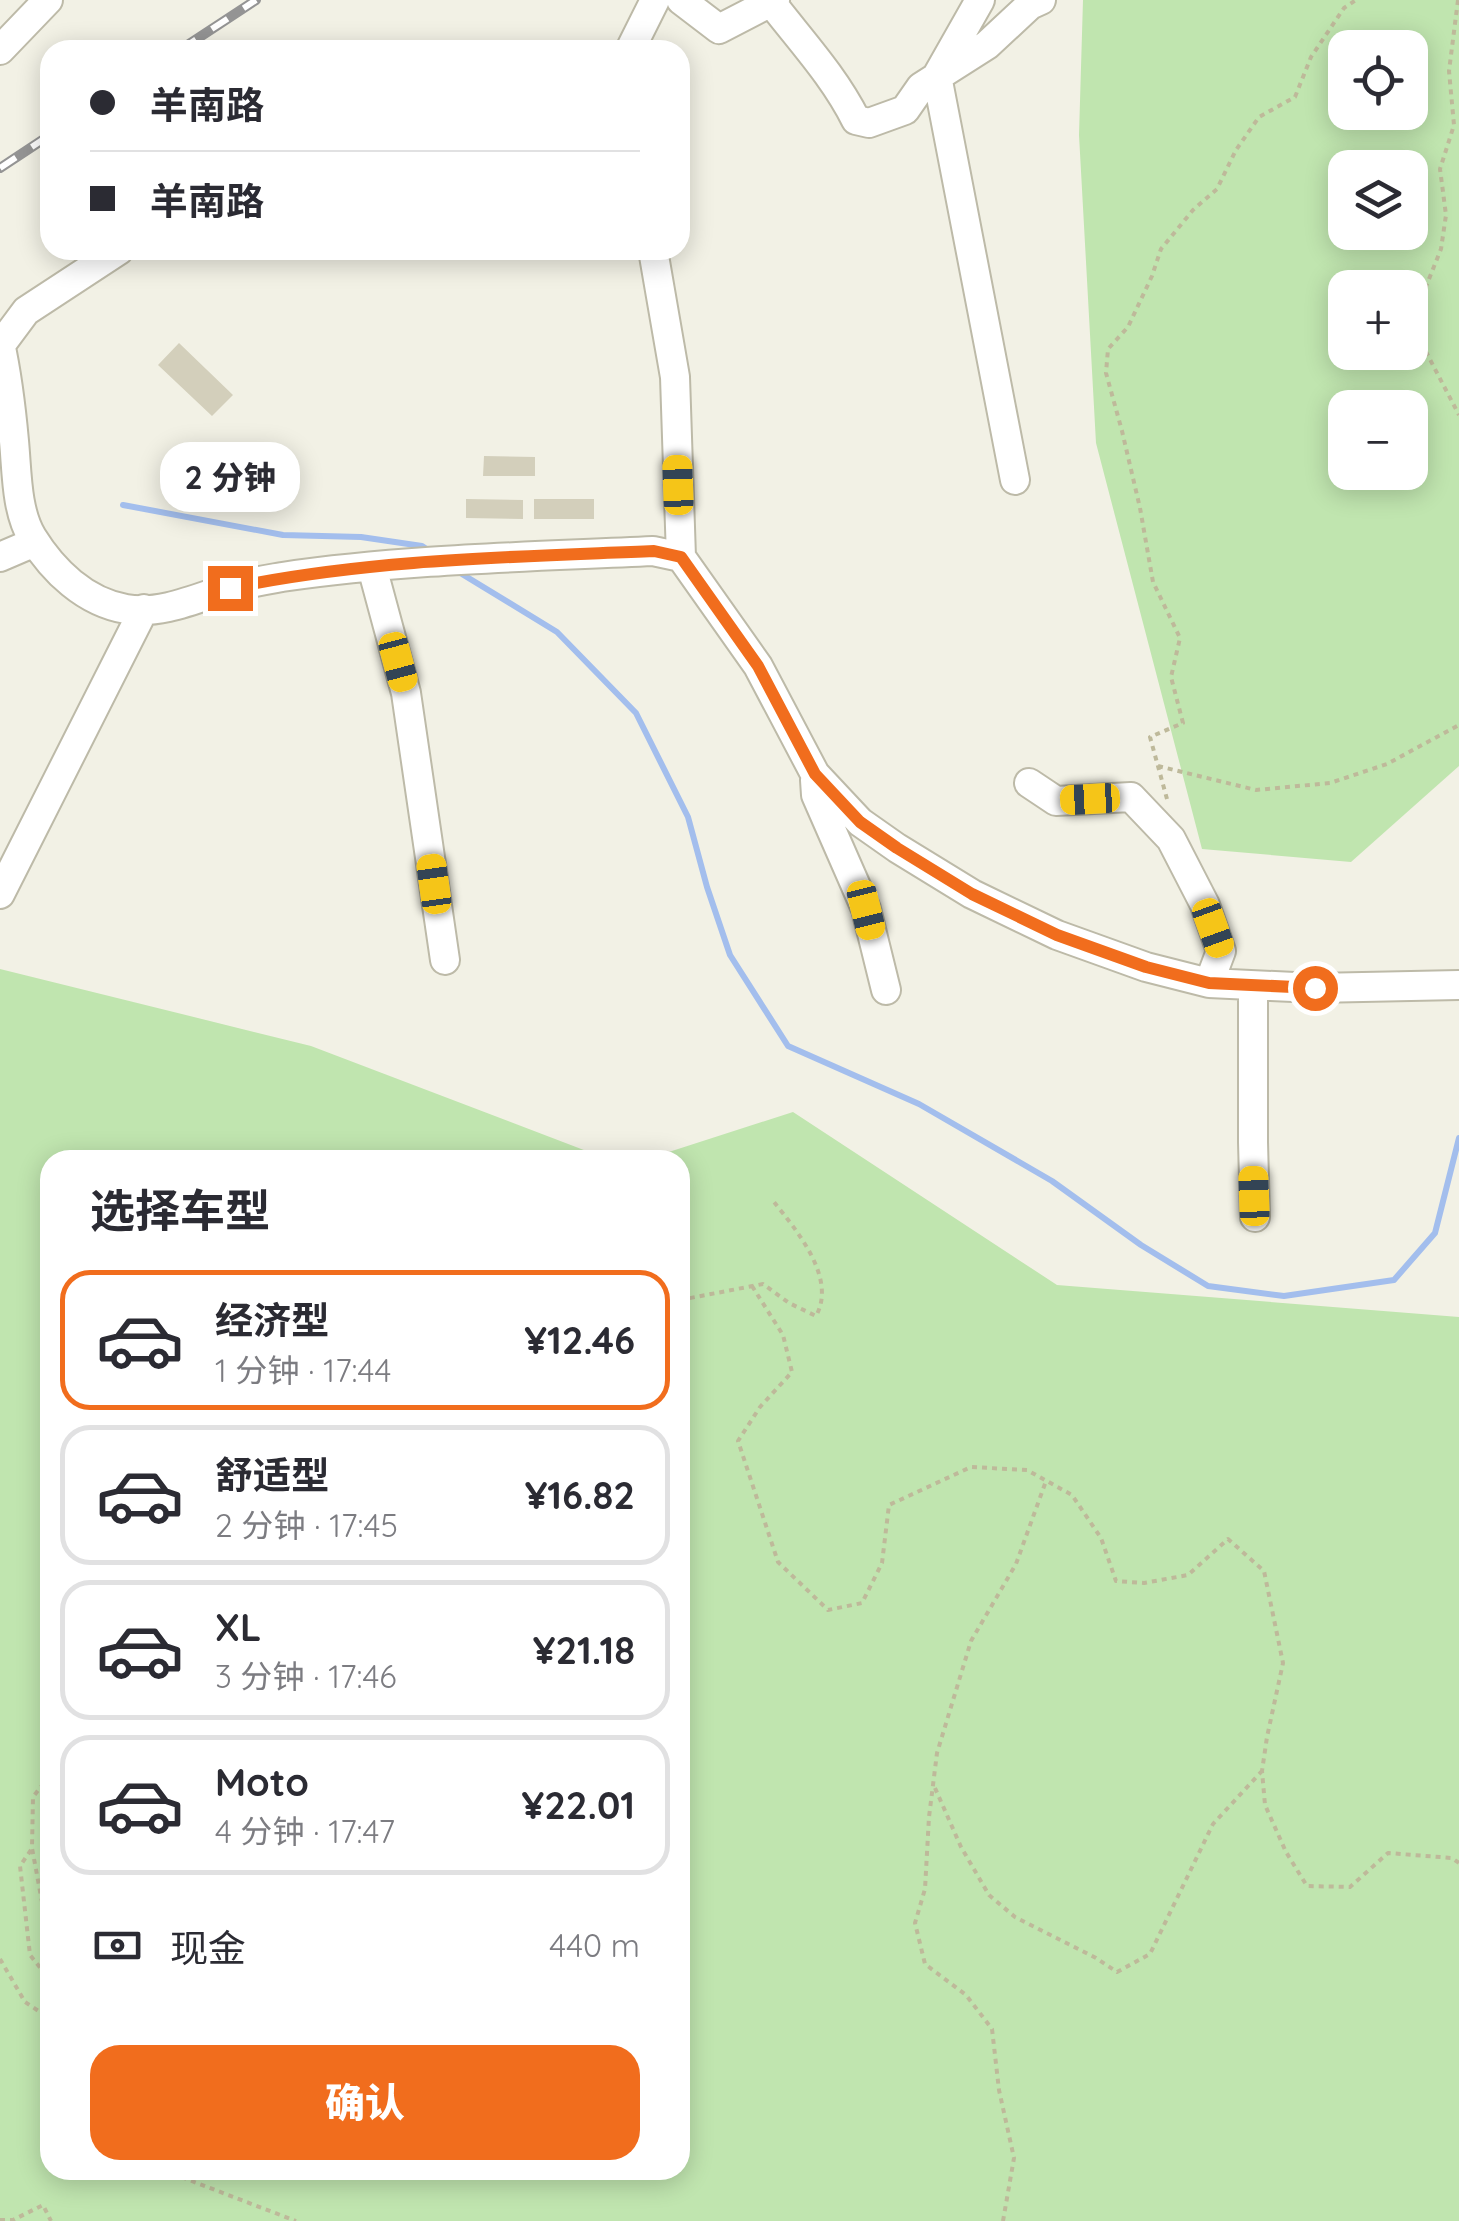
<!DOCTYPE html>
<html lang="zh">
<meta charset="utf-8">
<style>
body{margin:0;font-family:Quicksand,"Noto Sans SC",sans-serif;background:#f7f7f7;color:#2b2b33;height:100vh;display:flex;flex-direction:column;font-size:38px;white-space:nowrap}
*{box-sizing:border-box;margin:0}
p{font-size:32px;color:#7c7c81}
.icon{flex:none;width:55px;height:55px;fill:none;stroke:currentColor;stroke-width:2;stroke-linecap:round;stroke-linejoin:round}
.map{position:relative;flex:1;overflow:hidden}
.details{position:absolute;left:40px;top:1150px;width:650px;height:1030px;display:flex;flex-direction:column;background:#fff;border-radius:30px;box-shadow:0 5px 25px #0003}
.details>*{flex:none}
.hud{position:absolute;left:40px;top:40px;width:650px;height:220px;border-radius:30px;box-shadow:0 5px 25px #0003;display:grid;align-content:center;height:220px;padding:0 50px;background:#fff}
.fabs{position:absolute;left:1328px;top:30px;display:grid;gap:20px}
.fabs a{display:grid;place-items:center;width:100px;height:100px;border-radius:20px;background:#fff;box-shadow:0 5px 25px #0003;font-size:50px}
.end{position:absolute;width:45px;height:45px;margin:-22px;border:12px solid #f16d1d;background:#fff;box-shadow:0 0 0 5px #fff}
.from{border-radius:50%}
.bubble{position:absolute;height:70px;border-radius:30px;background:#fff;box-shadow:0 5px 25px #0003;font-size:32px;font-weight:800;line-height:70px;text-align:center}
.car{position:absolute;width:30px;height:60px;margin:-30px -15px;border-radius:12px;box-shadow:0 0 8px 2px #0007;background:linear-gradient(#f5c518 24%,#345 0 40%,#f5c518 0 76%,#345 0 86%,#f5c518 0)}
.hud b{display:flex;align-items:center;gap:35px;height:95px;font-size:38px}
.hud b+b{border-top:2px solid #e1e1e2}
.hud i{width:25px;height:25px;background:#2b2b33}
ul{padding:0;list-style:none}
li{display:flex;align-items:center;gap:30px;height:140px;margin:0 20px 15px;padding:0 30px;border:5px solid #e1e1e2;border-radius:30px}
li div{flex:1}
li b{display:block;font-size:38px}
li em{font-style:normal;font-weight:800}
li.selected{border-color:#f16d1d}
li>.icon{width:90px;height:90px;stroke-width:1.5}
h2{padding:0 50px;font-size:45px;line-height:120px}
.pay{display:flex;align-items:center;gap:25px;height:110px;padding:0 50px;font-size:38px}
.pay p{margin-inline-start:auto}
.button{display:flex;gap:20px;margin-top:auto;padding:20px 50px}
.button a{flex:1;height:115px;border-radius:30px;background:#f16d1d;color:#fff;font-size:40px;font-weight:800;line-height:115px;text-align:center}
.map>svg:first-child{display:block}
.green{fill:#c0e5af;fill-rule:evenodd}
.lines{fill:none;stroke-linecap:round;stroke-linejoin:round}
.stream{stroke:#a3beed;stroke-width:6}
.building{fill:#d3cfbb}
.minor-casing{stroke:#bdbaa8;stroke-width:32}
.path{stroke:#beb99a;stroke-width:4;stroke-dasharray:5 5;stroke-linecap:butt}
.minor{stroke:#fff;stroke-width:28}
.rail-casing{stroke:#949494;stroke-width:10}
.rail{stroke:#fff;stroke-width:6;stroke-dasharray:19;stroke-linecap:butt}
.route{stroke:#f16d1d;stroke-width:12}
</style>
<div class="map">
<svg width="1459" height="2221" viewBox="0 0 1459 2221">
<rect width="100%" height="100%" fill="#f2f1e5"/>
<path class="green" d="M1083 0H1459V766L1351 862 1202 849 1096 443 1079 135ZM1345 48H1410V112H1345ZM1345 168H1410V232H1345ZM1345 288H1410V352H1345ZM1345 408H1410V472H1345Z
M0 969 311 1046 610 1160H50V2170H680V1160H644L793 1112 1057 1285 1459 1317V2221H0Z"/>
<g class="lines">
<path class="stream" d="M123 505 283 535 361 537 422 546 431 552
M457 571 557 632 636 713 688 817 707 887 730 955 788 1046 919 1104 1052 1181 1141 1245 1208 1286 1284 1296 1394 1280 1435 1233 1459 1138"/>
</g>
<path class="building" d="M179 343 233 395 212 416 158 365Z
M484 456 535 457V476H483Z
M466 499 523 500V519L466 518Z
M534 499H594V519H534Z"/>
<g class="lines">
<defs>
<path id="minor" d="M681 0 719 29 775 0
M980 0 937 76 1015 480
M771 2C801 41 834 76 856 120L869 123 905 110 921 87 987 45 1030 5 1041 0
M0 50 48 0
M630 50 655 0
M653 250 675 377 681 557
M0 343C7 375 11 408 14 441 17 472 16 510 32 537 53 571 85 602 126 609 161 615 197 598 229 588 246 583 265 580 282 577 405 559 530 557 653 551L681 557 758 666 815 774 860 822 897 848 972 894 1057 935 1146 967 1209 983 1315 988 1459 985
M0 346 26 311 119 250
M0 557 35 542
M372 567 406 693 445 960
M815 780 816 795 866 909 886 990
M1029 783 1056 801 1131 797 1171 839 1205 905 1221 951 1209 983
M0 894 144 609
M1253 986V1142L1255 1217"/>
</defs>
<use href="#minor" class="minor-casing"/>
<path class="path" d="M1458 0 1449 71 1454 125 1440 169 1446 215 1441 249 1419 304 1424 348 1459 415
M1158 766 1256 790 1330 783 1387 764 1459 725
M1167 799 1150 737 1183 723 1171 677 1180 638 1153 582 1140 508 1122 431 1106 373 1108 349 1128 327 1152 276 1161 249 1193 210 1217 189 1236 150 1259 117 1295 97 1311 57 1344 8 1356 0
M752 1286 783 1335 792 1372 760 1407 738 1441 778 1562 828 1610 862 1603 882 1563 889 1505 971 1467 1027 1470 1072 1495 1101 1538 1116 1581 1144 1583 1188 1575 1228 1539 1264 1571 1283 1663 1267 1737 1262 1771 1265 1805 1286 1852 1307 1886 1350 1887 1388 1853 1452 1858 1459 1863
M680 1300 763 1284 789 1303 816 1316C837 1278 797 1231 774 1202
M50 1775 33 1797 32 1848 42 1902 50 1914
M935 1788 961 1847 989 1895 1015 1917 1096 1958 1117 1972 1150 1954 1213 1824 1262 1771
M31 1850 20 1866 30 1955 50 1980
M0 1959 25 2002 43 2014 50 2011
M163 2170 296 2221
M0 2220H13L43 2205 51 2221
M1003 2221 1014 2158 999 2090 992 2029 966 1995 925 1964 915 1923 925 1889 929 1817 937 1753 971 1641 1016 1564 1046 1481"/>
<use href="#minor" class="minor"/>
<defs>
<path id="rail" d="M180 50 256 0
M0 168 50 135"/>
</defs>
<use href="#rail" class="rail-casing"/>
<use href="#rail" class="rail"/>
</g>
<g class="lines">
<path class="route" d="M230 588C369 559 512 557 654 551L681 557 758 666 815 774 860 822 897 848 972 894 1057 935 1146 967 1209 983 1315 988"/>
</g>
</svg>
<div class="fabs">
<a><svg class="icon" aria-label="locate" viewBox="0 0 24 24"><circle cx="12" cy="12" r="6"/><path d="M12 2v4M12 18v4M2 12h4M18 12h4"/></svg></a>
<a><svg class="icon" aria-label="layers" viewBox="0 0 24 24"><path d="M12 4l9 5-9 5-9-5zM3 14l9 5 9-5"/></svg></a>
<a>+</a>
<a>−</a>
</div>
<i class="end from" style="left:1315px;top:988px"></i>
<i class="end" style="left:230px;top:588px"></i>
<div class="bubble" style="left:160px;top:442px;width:140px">2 分钟</div>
<i class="car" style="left:678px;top:485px;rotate:358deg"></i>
<i class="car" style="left:398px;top:662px;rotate:165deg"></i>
<i class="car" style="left:1090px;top:799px;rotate:267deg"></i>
<i class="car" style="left:434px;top:884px;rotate:352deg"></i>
<i class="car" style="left:866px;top:910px;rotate:166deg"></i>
<i class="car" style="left:1213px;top:928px;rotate:160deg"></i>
<i class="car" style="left:1254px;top:1196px;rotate:358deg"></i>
<div class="hud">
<b><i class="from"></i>羊南路</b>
<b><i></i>羊南路</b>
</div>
<section class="details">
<h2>选择车型</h2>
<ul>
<li class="selected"><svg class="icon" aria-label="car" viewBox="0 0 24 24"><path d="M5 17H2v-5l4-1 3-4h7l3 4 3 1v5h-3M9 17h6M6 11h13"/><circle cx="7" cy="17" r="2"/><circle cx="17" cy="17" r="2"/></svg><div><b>经济型</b><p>1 分钟 · 17:44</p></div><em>¥12.46</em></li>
<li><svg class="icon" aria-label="car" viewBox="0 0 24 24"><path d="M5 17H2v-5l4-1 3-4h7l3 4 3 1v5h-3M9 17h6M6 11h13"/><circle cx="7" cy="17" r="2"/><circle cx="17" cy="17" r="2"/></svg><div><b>舒适型</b><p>2 分钟 · 17:45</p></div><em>¥16.82</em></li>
<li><svg class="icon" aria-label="car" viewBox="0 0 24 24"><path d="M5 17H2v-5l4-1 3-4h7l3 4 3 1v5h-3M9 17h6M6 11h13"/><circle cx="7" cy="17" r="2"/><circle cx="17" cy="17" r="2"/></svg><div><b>XL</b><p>3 分钟 · 17:46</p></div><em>¥21.18</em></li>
<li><svg class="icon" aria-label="car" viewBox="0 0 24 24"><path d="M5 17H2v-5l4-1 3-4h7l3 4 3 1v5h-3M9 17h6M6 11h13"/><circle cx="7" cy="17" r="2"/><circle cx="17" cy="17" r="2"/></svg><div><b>Moto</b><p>4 分钟 · 17:47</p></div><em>¥22.01</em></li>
</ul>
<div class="pay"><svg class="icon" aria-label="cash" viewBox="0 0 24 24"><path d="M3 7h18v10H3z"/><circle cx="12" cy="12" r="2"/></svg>现金<p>440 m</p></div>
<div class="button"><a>确认</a></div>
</section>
</div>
